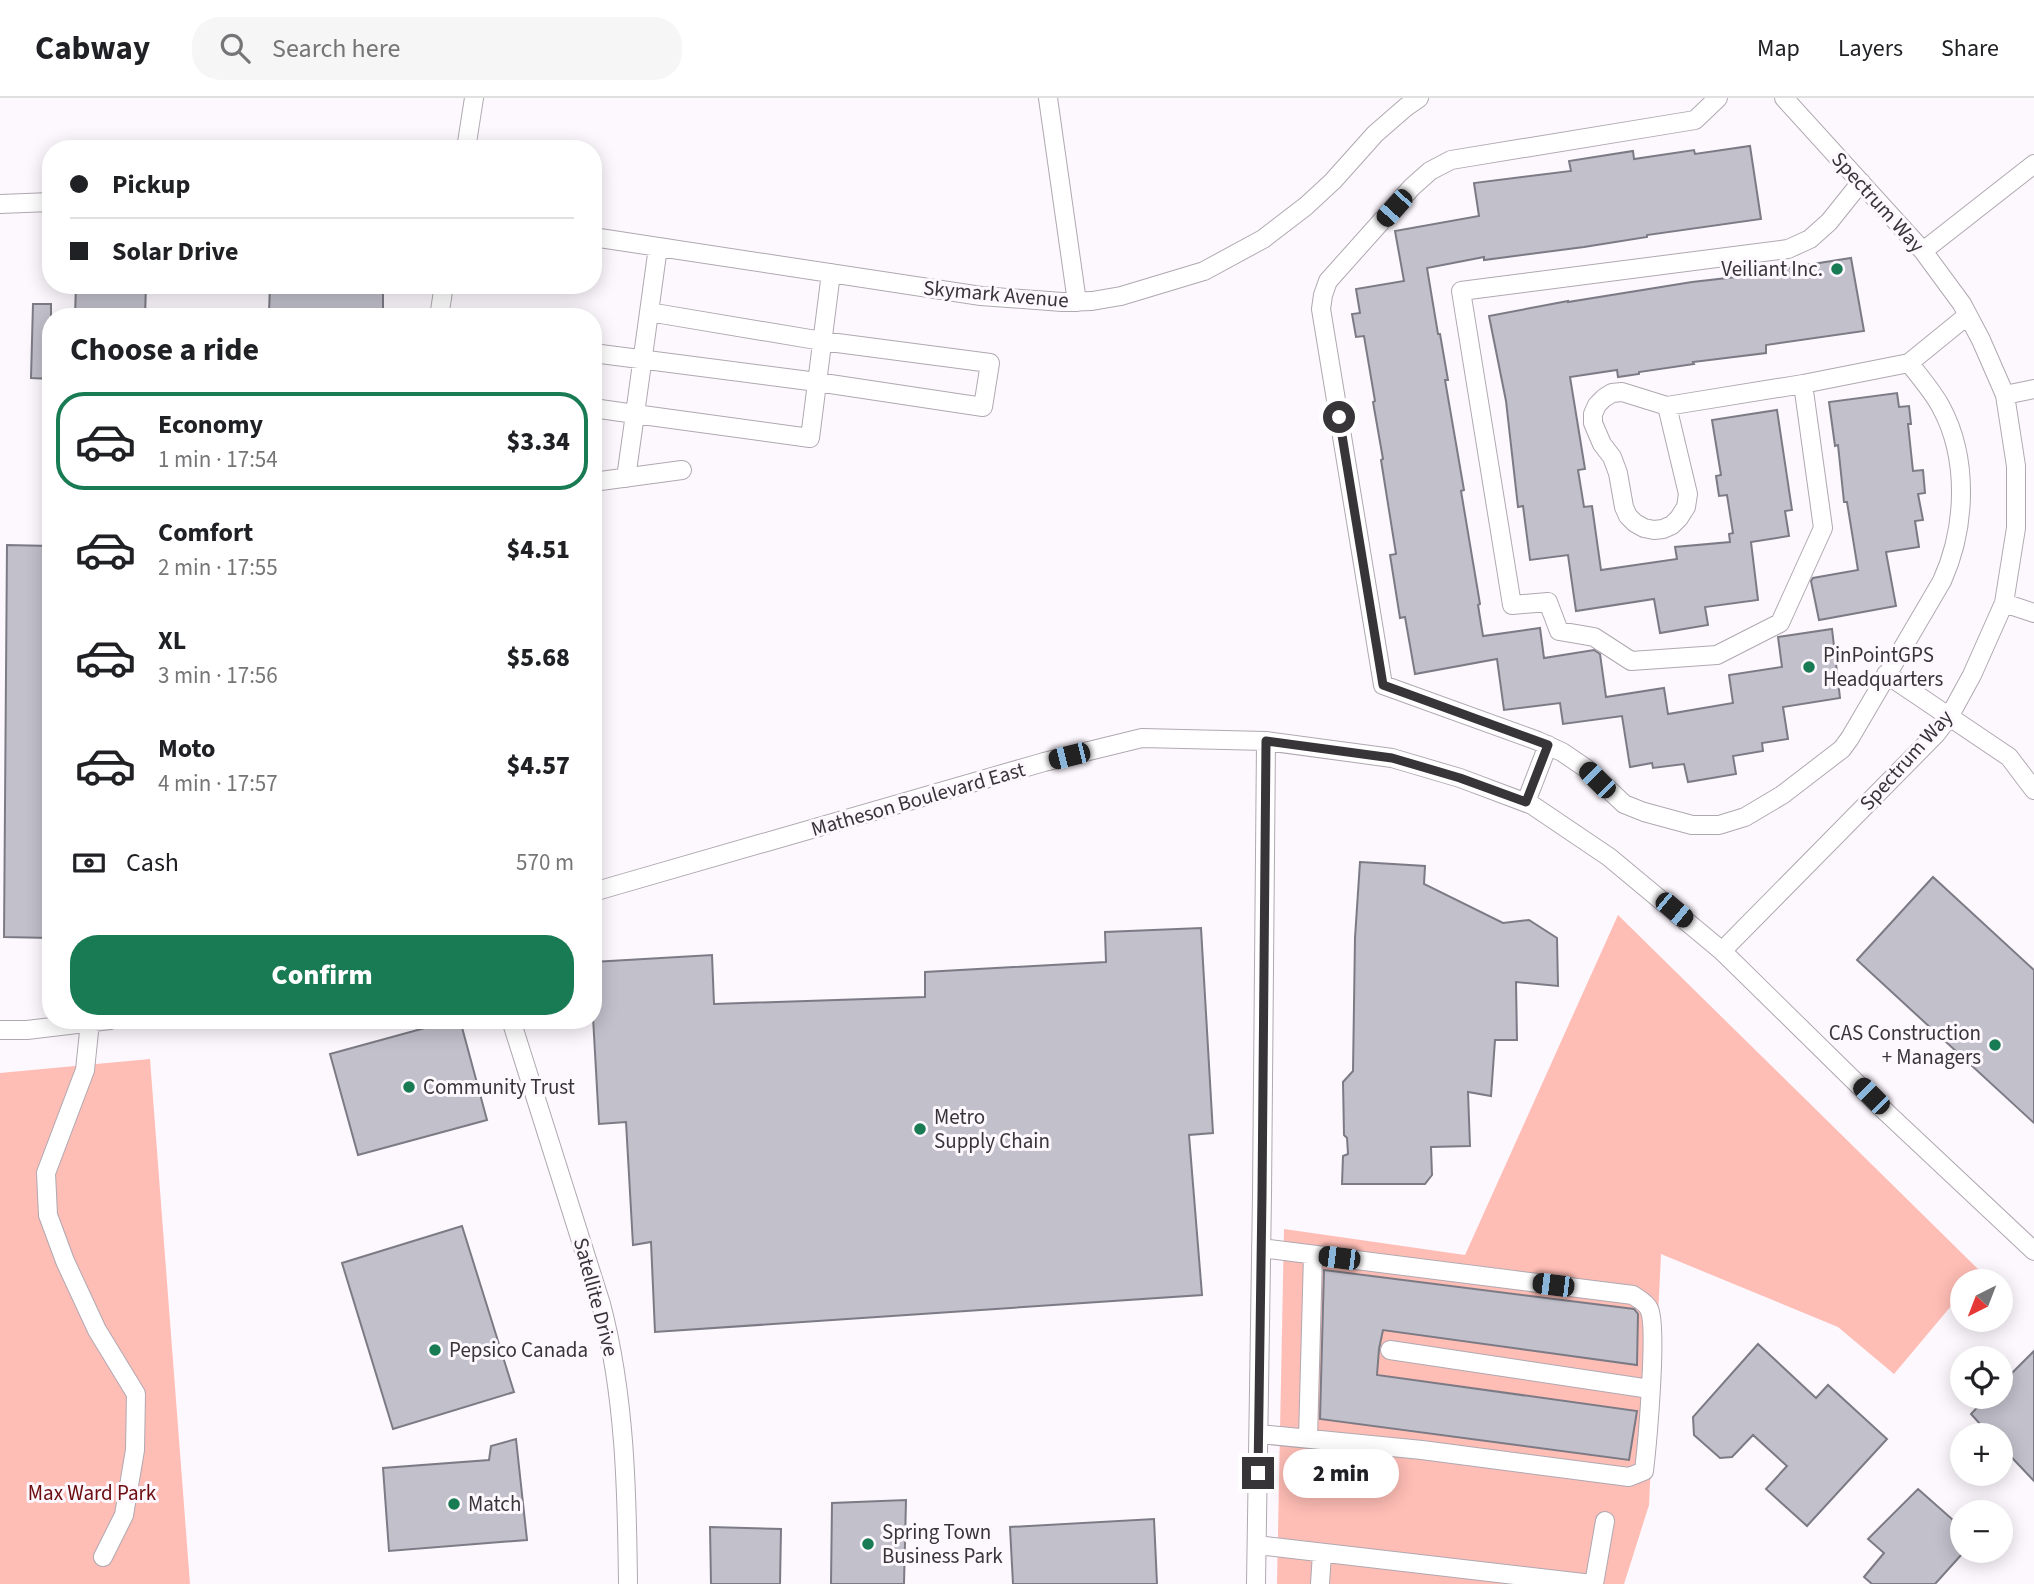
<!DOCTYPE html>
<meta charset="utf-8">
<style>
body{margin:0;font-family:"Source Sans 3",sans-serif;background:#f6f6f6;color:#202124;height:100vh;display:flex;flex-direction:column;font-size:26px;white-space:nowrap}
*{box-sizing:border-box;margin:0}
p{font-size:23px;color:#757577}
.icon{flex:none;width:38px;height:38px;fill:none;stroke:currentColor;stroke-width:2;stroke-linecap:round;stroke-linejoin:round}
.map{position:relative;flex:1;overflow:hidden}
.panel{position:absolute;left:42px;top:210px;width:560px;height:721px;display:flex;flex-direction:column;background:#fff;border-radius:28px;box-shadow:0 4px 18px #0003}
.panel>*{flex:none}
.top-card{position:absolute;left:42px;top:42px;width:560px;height:154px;border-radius:28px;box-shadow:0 4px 18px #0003;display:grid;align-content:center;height:154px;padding:0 28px;background:#fff}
.needle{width:46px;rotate:222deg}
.buttons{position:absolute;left:1950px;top:1171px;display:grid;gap:14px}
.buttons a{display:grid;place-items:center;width:63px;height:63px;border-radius:50%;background:#fff;box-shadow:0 4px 18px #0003;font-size:35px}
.end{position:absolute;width:32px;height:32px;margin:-16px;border:9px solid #383538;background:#fff;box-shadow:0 0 0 4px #fff}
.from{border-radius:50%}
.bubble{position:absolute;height:49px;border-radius:24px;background:#fff;box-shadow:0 4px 18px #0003;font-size:23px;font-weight:800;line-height:49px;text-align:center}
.car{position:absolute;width:21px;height:42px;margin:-21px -10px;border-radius:9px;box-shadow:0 0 5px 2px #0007;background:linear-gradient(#222 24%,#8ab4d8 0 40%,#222 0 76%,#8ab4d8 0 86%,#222 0)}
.top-card b{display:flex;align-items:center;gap:24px;height:66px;font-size:26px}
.top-card b+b{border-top:2px solid #e0e0e0}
.top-card i{width:18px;height:18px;background:#202124}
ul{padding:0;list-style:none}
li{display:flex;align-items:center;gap:21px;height:98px;margin:0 14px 10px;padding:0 14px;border:4px solid transparent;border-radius:28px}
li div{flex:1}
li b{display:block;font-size:26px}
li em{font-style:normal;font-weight:800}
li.on{border-color:#197b53}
li>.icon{width:63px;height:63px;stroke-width:1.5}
h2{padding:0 28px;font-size:32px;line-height:84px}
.pay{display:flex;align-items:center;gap:18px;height:77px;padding:0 28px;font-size:26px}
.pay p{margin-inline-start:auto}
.button{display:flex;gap:14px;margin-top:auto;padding:14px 28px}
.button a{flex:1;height:80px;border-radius:28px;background:#197b53;color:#fff;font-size:28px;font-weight:800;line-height:80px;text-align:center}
header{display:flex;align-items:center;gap:42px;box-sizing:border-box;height:98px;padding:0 35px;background:#fff;border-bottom:2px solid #e0e0e0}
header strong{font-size:33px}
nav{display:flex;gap:38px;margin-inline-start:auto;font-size:24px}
.search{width:490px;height:63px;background:#f6f6f6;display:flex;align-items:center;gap:18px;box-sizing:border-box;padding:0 24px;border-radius:28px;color:#757577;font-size:26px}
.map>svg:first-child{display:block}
.green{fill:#febdb5}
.building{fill:#c1c0cb;stroke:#7c7b85;stroke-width:2}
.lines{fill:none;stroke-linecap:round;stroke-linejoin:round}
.minor-casing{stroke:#b0a8b1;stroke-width:20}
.minor{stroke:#fff;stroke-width:18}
.route{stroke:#383538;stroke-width:9}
.poi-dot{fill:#197b53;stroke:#fdf7fe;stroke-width:2.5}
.labels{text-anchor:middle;stroke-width:6;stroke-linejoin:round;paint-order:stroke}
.street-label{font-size:21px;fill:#383538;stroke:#fdf7fe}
.poi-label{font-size:21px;fill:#383538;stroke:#fdf7fe;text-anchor:start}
.park-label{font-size:21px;fill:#6c0d0f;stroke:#fdf7fe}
</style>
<header>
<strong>Cabway</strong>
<div class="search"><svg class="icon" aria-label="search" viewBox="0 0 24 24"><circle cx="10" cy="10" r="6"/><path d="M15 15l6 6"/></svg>Search here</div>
<nav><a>Map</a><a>Layers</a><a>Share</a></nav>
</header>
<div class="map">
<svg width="2034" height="1486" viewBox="0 0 2034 1486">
<rect width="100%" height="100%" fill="#fdf7fe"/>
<path class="green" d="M1618 817 1980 1173 1972 1183H1962V1195L1894 1276 1838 1229 1661 1156 1649 1407 1624 1486H1277L1284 1131 1465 1157Z
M150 961 190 1486H0V975Z"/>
<path class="building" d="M1750 48 1761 121 1647 137V139L1584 149 1484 162V159L1427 170 1438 236H1440L1448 282H1445L1464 392 1461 393 1480 506 1478 507 1483 538 1540 530 1544 560 1594 552 1600 556 1606 599 1664 590 1668 616 1733 605 1729 577 1782 569 1778 539 1832 531 1840 600 1783 609 1788 641 1762 645 1763 653 1733 658 1736 676 1688 684 1684 666 1653 670 1652 665 1630 669 1622 618 1563 626 1560 605 1504 612 1497 561 1415 576 1405 519 1400 520 1390 457 1396 456 1381 362 1383 361 1373 304 1375 303 1364 238 1356 239 1352 216 1360 215 1356 191 1404 183 1395 133 1479 118 1474 85 1571 73 1569 63 1633 53 1634 61 1694 52 1695 56Z
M1851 160 1864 233 1766 247V255L1693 264 1694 266 1639 274V276L1618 279 1617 272 1570 279 1585 371 1578 372 1584 409 1592 408 1601 472 1677 461 1675 449 1730 444 1729 436 1733 435 1727 397 1719 398 1716 378 1721 377 1712 322 1777 312 1792 412 1785 413 1789 438 1751 444 1758 502 1705 509 1708 527 1660 535 1654 501 1576 513 1568 457 1530 462 1523 408 1518 409 1506 303 1489 218 1568 203V204L1692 184 1762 176V174Z
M76 187H146L145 219H75Z
M270 187H383V216L269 215Z
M33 206H51V281L31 280Z
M1897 295 1899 309 1909 308 1911 326H1908L1913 373 1923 372 1925 395 1918 396 1923 422 1915 423 1919 449 1886 454 1896 508 1819 522 1811 483 1813 480 1858 472 1847 404H1844L1838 347 1835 348 1829 304Z
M7 447 51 448V840L4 839Z
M1360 764 1425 768 1424 786 1503 825 1529 822 1557 840 1558 888 1516 884 1517 942H1495L1491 998 1468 994 1470 1048 1431 1049 1432 1077 1425 1086H1342L1343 1058 1348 1056 1347 1040 1344 1037 1343 984 1353 973 1355 840Z
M1933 779 2034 872V1025L1857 862Z
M1201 830 1213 1035 1189 1037 1202 1197 655 1234 651 1144 633 1147 626 1024 599 1026 593 919V864L712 857 714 906 925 899V874L1106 864 1105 834Z
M454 922H460L487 1022 358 1057 330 956Z
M462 1128 514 1294 393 1331 342 1165Z
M1324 1172 1634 1211 1638 1216 1637 1267 1383 1232 1379 1251 1377 1277 1637 1313 1629 1362 1320 1321Z
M1758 1246 1816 1300 1828 1287 1887 1341 1807 1428 1766 1391 1787 1368 1753 1337 1732 1359 1720 1360 1694 1337 1693 1319Z
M2034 1253V1383L2000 1347V1337H1990L1971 1316 1988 1298H2000V1287Z
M516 1341 527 1442 389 1453 383 1370 489 1362 491 1348Z
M1918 1391 1962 1430V1456L1935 1486H1872L1864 1479 1884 1455 1868 1441Z
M906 1402 904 1486H831L832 1405Z
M1154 1421 1157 1486H1013L1010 1429Z
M710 1429 781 1431 780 1486H711Z"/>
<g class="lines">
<defs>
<path id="minor" d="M1048 0 1077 204
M1718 0 1695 22 1451 62 1430 73 1412 89 1328 183 1323 197 1321 211 1383 587 1538 643 1562 654 1587 671 1624 706 1644 714 1692 727H1719L1745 719 1782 697 1842 651 1850 640 1942 483C1966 430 1969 361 1941 309 1933 294 1920 279 1909 265
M466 51 474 0
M0 106 51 104
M593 139 981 198 1062 204 1092 203 1121 198 1204 173 1263 141 1306 108 1333 83 1375 36 1406 9 1419 0
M658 149 635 316 810 340 831 175
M1923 153 2034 66
M439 219 444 187
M593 255 817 284 983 309 990 265 822 243 649 214
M1803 286 1823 430 1780 525 1717 557 1631 563 1594 539 1559 533 1548 504 1512 507 1461 193 1788 151 1810 141 1829 124 1861 84
M2005 297 2034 291
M1667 308 1688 396 1686 409 1679 420 1672 427 1663 431 1654 432 1644 430 1635 425 1628 418 1624 409 1618 375 1612 359 1602 346 1593 325V316L1597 307 1604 300 1612 295 1622 294 1667 308 1803 286 1909 265 1968 217
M593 310 635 316 626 380
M593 384 682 372
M2004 505 2034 515
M1886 576 2009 659 2034 692
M1526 704 1548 647
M593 794 1044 664 1142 640 1266 643 1392 660 1460 680 1532 707 1609 759 1722 853 1887 1015 2034 1153
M1722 853 1936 636 1949 619 1972 577 2004 505 2016 430V368L2005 297 1981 242 1962 206 1923 153 1784 0
M511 922 601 1206C625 1297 627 1392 628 1486
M90 924 85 972 46 1075 48 1117 65 1163 97 1232 136 1296 135 1352 124 1417 103 1459
M0 932H27L110 922
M1390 1252 1650 1291
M1259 1336 1422 1352 1629 1379 1644 1373C1647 1348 1658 1228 1649 1211 1646 1204 1638 1201 1633 1197L1261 1150
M1308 1341 1313 1157
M1257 1447 1592 1486
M1256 1486 1262 1097 1266 643
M1320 1486 1322 1455
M1594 1486 1605 1423"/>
</defs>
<use href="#minor" class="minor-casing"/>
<use href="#minor" class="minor"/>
</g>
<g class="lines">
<path class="route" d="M1258 1375 1262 1097 1266 643 1392 660 1460 680 1526 704 1548 647 1383 587 1339 319"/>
</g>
<g class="poi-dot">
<circle cx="1837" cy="171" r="7"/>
<circle cx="1809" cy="569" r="7"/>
<circle cx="1995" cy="947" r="7"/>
<circle cx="409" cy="989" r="7"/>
<circle cx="920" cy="1031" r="7"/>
<circle cx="435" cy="1252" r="7"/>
<circle cx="454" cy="1406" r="7"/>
<circle cx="868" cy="1446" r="7"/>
</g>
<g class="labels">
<g class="street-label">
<text transform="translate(1878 104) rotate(48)" y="7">Spectrum Way</text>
<text transform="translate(996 196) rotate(5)" y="7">Skymark Avenue</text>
<text transform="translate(1906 662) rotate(-48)" y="7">Spectrum Way</text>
<text transform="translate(918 701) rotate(-16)" y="7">Matheson Boulevard East</text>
<text transform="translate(596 1199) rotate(75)" y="7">Satellite Drive</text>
</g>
<g class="poi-label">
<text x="1823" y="178" text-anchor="end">Veiliant Inc.</text>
<text x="1823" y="564">PinPointGPS<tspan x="1823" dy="24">Headquarters</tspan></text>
<text x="1981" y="942" text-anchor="end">CAS Construction<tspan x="1981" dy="24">+ Managers</tspan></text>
<text x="423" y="996">Community Trust</text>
<text x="934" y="1026">Metro<tspan x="934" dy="24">Supply Chain</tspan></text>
<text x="449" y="1259">Pepsico Canada</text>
<text x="468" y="1413">Match</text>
<text x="882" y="1441">Spring Town<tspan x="882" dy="24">Business Park</tspan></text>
</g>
<g class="park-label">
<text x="92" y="1402">Max Ward Park</text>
</g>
</g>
</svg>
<div class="buttons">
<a><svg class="needle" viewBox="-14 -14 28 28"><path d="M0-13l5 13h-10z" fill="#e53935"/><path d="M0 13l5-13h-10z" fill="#757577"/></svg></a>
<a><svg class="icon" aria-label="locate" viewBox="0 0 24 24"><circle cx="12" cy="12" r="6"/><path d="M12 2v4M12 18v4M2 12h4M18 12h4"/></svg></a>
<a>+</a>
<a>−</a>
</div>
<i class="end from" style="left:1339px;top:319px"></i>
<i class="end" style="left:1258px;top:1375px"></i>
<div class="bubble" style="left:1283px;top:1351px;width:116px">2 min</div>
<i class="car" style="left:1394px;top:110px;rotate:222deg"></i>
<i class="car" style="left:1069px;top:658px;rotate:256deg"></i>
<i class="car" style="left:1597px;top:682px;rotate:315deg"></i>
<i class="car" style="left:1674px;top:812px;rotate:130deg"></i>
<i class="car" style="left:1871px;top:998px;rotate:315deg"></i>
<i class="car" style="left:1339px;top:1160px;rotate:277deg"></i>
<i class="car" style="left:1553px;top:1187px;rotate:277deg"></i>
<div class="top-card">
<b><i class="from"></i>Pickup</b>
<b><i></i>Solar Drive</b>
</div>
<section class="panel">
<h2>Choose a ride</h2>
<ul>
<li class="on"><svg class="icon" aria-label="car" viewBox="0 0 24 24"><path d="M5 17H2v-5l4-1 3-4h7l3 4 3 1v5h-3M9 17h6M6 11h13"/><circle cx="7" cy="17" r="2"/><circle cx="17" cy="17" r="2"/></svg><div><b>Economy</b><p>1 min · 17:54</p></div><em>$3.34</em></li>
<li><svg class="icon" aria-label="car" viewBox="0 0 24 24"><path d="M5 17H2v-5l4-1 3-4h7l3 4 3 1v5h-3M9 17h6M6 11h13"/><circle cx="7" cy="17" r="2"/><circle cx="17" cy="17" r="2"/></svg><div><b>Comfort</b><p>2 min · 17:55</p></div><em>$4.51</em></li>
<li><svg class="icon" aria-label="car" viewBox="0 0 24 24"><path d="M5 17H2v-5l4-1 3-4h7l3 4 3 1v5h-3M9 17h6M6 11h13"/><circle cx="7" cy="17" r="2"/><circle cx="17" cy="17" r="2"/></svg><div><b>XL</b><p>3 min · 17:56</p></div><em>$5.68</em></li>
<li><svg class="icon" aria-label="car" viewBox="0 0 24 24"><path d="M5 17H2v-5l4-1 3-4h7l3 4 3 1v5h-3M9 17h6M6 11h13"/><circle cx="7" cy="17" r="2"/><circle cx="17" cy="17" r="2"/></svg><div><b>Moto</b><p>4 min · 17:57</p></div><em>$4.57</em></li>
</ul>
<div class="pay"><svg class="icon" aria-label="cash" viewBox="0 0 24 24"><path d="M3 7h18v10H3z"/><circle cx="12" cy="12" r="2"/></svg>Cash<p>570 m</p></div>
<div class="button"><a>Confirm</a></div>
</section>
</div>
